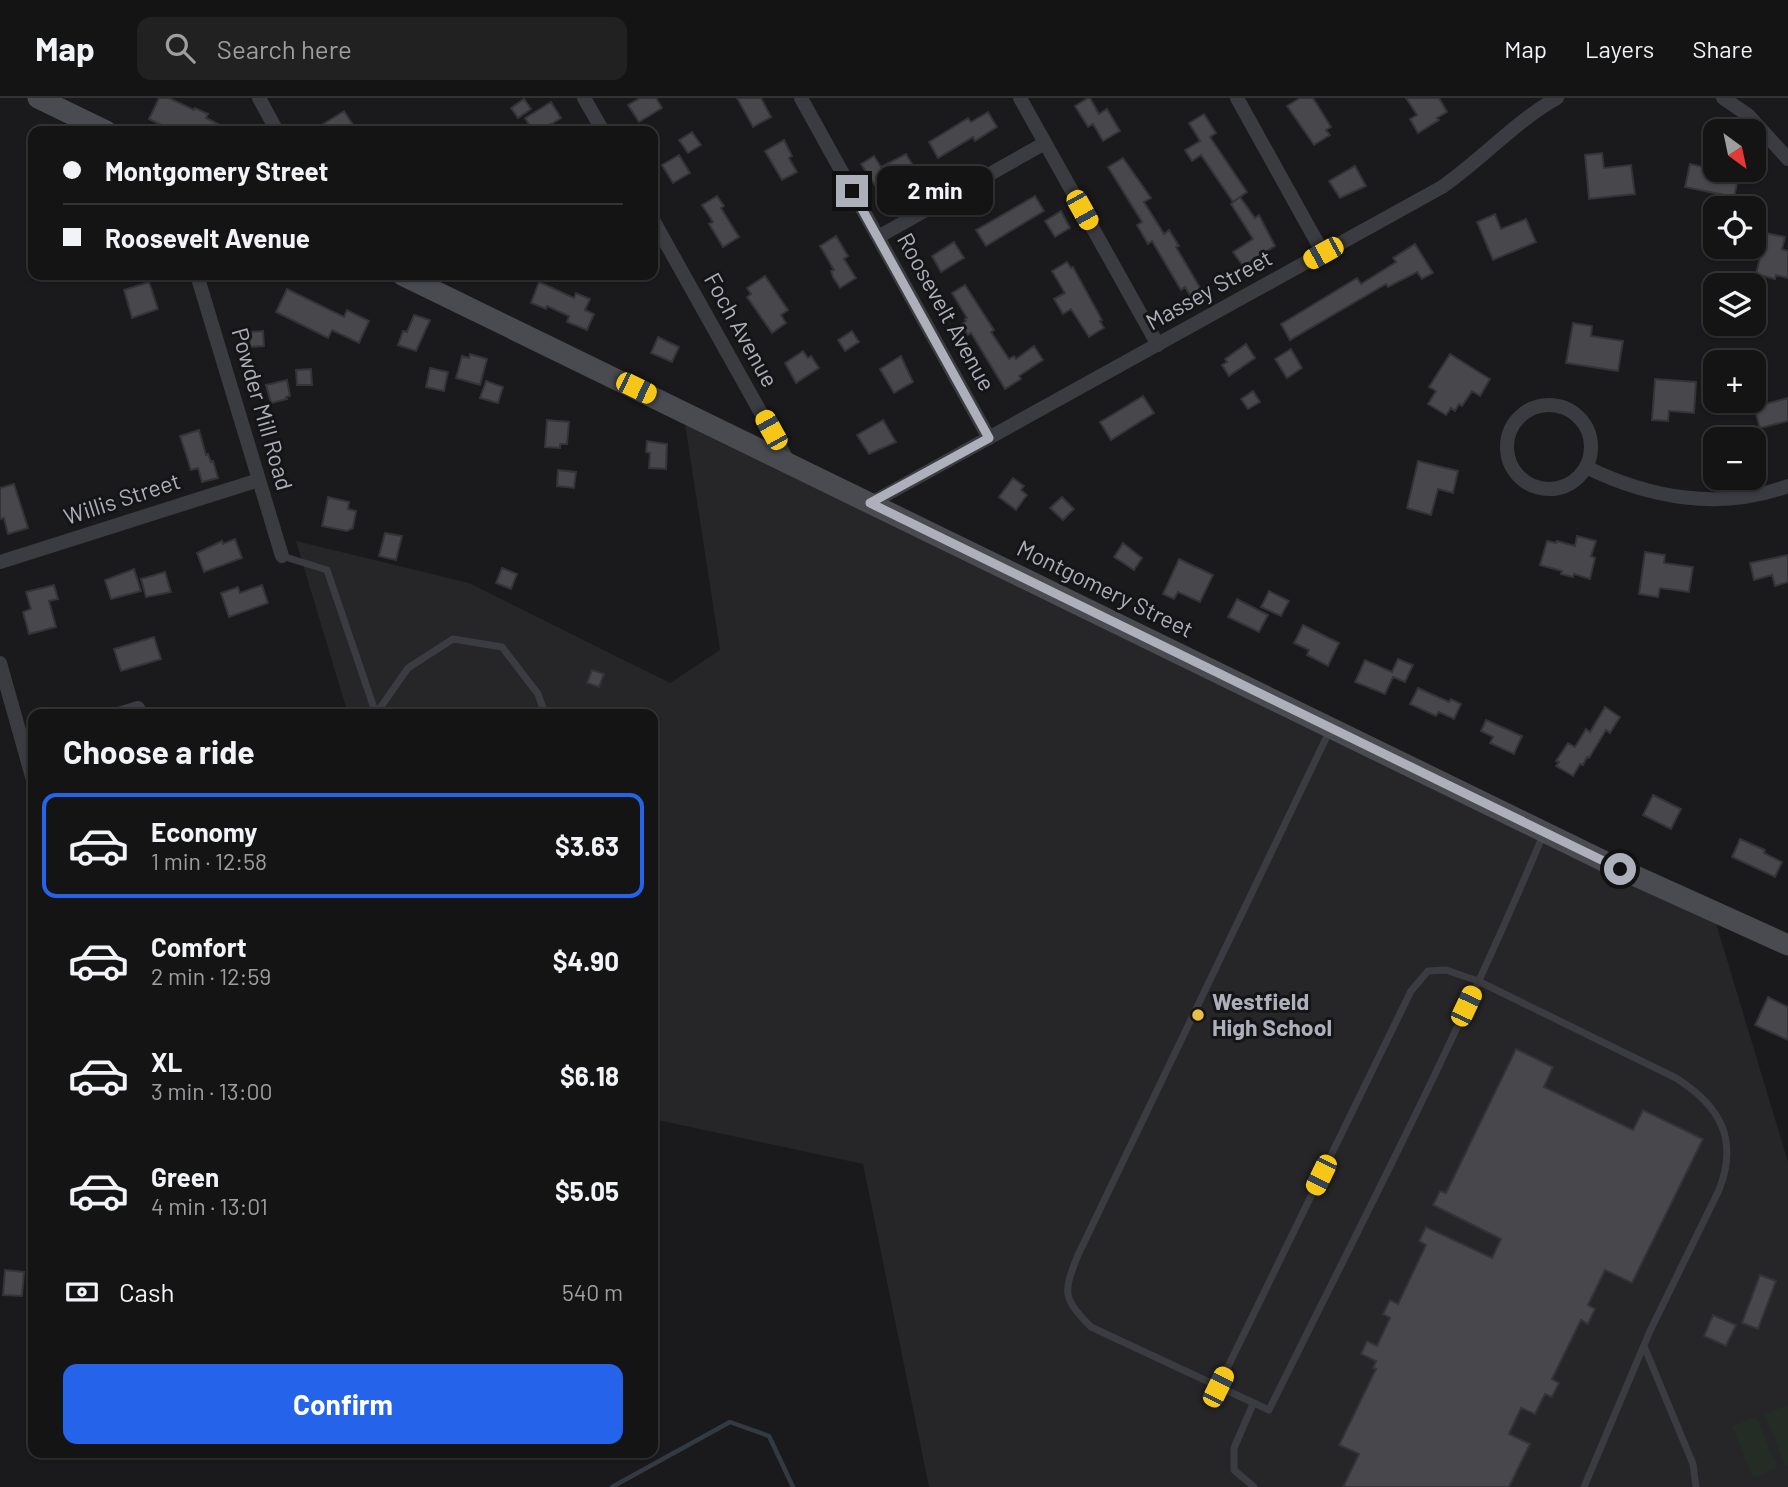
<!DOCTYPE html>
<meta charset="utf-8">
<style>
body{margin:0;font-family:Barlow,sans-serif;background:#212122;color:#f1f3f6;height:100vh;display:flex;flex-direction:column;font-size:26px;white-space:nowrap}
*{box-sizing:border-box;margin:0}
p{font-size:23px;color:#9d9ea0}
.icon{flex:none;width:38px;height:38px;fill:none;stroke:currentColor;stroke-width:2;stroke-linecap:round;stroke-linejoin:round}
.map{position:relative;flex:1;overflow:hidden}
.side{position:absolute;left:28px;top:611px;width:630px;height:749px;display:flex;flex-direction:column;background:#141415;border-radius:14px;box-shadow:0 2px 5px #0004,0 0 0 2px #333334}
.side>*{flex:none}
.hud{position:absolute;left:28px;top:28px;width:630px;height:154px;border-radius:14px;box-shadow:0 2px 5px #0004,0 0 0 2px #333334;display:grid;align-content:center;height:154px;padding:0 35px;background:#141415}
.needle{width:46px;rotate:147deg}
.tools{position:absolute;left:1703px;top:21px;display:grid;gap:14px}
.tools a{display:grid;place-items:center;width:63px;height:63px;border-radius:14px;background:#141415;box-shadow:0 2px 5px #0004,0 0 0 2px #333334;font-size:35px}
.end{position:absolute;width:32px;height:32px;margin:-16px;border:9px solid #adb0bb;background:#111;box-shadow:0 0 0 4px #111}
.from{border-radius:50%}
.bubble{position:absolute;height:49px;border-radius:14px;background:#141415;box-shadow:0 2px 5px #0004,0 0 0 2px #333334;font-size:23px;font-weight:700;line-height:49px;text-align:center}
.car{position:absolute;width:21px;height:42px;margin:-21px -10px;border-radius:9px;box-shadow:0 0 5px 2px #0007;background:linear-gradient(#f5c518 24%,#345 0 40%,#f5c518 0 76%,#345 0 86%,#f5c518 0)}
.hud b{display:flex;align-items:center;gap:24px;height:66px;font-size:26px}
.hud b+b{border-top:2px solid #333334}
.hud i{width:18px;height:18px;background:#f1f3f6}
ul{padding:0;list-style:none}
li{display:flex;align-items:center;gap:21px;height:105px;margin:0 14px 10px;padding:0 21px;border:4px solid transparent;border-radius:14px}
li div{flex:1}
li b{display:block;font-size:26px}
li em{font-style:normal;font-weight:700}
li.current{border-color:#2563eb}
li>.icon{width:63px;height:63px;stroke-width:1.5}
h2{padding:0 35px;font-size:32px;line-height:84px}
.pay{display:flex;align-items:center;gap:18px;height:77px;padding:0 35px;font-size:26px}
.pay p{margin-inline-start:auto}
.action{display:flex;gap:14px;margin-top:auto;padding:14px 35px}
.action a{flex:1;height:80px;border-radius:14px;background:#2563eb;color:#fff;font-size:28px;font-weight:700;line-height:80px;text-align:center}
header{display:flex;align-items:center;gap:42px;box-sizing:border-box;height:98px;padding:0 35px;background:#141415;border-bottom:2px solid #333334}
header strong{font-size:33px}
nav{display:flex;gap:38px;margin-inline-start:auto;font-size:24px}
.search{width:490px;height:63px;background:#212122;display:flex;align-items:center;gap:18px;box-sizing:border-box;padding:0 24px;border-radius:14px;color:#9d9ea0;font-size:26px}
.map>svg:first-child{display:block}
.built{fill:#262629}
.green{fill:#242c26}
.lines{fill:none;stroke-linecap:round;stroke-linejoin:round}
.stream{stroke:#333a41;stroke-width:4.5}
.building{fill:#47474c;stroke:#343438;stroke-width:2}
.lane{stroke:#3b3c41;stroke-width:7}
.street{stroke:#3b3c41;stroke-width:14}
.secondary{stroke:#494b51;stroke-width:21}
.route{stroke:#adb0bb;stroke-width:9}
.poi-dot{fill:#e6be48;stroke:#151517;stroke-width:2.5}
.labels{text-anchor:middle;stroke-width:6;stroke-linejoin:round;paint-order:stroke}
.street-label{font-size:23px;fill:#adb0bb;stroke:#151517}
.poi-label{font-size:23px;font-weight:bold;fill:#adb0bb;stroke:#151517;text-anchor:start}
</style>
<header>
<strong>Map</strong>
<div class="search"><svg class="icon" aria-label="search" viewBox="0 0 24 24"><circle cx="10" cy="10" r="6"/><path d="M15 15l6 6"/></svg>Search here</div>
<nav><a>Map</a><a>Layers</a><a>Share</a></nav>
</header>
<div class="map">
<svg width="1788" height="1389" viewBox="0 0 1788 1389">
<rect width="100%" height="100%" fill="#1a1a1c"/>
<path class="built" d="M683 313 1712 812 1788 1064V1389H929L863 1066 653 1021V616H348L296 443 469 485 670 585 720 552Z"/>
<path class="green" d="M1788 1307V1367L1785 1368 1765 1316Z
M1757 1319 1777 1370 1753 1380 1732 1328Z"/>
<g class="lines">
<path class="stream" d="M612 1389 730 1324 769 1338 793 1389"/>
</g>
<path class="building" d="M159 0H169L194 12 195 10 208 16 206 20 232 33H174L149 21Z
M640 0H656L662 10 639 24 628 7Z
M737 0H761L771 19 753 29Z
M1088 0H1090L1099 16 1107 11 1120 33 1103 43 1093 26 1088 29 1075 8Z
M1300 0H1313L1331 29 1326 32 1330 37 1314 47 1287 8Z
M1406 0H1439L1447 14 1437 20 1439 22 1418 35 1410 21 1417 17Z
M524 1 531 11 518 20 511 10Z
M551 4 561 20 540 33H533L525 20Z
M344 13 357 33H312Z
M988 14 997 29 975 43 973 39 938 60 929 44 968 20 971 24Z
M1204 16 1216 35 1210 39 1247 94 1233 104 1201 57 1192 63 1185 52 1200 43 1189 25Z
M692 34 701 47 688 55 679 42Z
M784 42 792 58 789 60 797 74 782 82 765 53Z
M1602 55 1604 70 1631 67 1635 96 1589 101 1585 57Z
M906 56 915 71 893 84 889 78 875 87 861 66 874 58 881 69Z
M679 57 690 75 673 85 662 67Z
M1123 60 1151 100 1144 104 1164 136 1169 132 1179 148 1176 149 1202 193 1191 199 1185 189 1181 192 1152 143 1148 146 1137 127 1142 124 1108 69Z
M1690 66 1739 77 1734 99 1685 89Z
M1355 68 1366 88 1340 100 1329 83Z
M717 98 724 108 721 110 739 139 723 149 709 126 713 124 702 107Z
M1035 98 1044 113 986 148 976 132Z
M1240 99 1255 120 1259 117 1275 148 1243 168 1233 154 1253 141 1231 106Z
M1061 113 1070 130 1055 139 1045 123Z
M1495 116 1501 131 1526 121 1536 144 1493 162 1477 124Z
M1766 135 1785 139 1782 151 1788 153V180L1776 177 1775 181 1756 176Z
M836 138 848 158 844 161 856 180 840 190 833 179 831 173 834 172 820 148Z
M954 144 964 160 941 174 932 158Z
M1415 146 1433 175 1422 181 1417 174 1388 189 1386 186 1290 242 1281 226 1357 180 1361 186 1396 164 1393 160Z
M1067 164 1071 170 1073 169 1102 222 1100 223 1104 230 1089 239 1071 211 1063 216 1054 201 1065 195 1052 173Z
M765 178 788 212 781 217 786 225 772 235 747 199 751 196 747 190Z
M149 184 158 211 132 220 124 192Z
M539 184 574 200 576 195 590 201 585 212 594 216 587 232 567 224 569 218 547 208 546 211 531 205Z
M965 187 994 232 991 234 1009 261 1014 258 1016 261 1034 248 1043 262 1019 278 1021 281 1005 291 971 235 968 237 961 227 966 223 965 221 967 220 952 195Z
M287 191 344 219 347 212 369 223 359 245 332 232 328 240 276 214Z
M414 217 430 222 416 253 398 247 403 233 407 234Z
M1573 225 1592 228 1591 238 1623 243 1618 273 1566 265Z
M263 233 264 248 250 249 249 234Z
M852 233 859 244 845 253 838 242Z
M658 239 679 249 672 264 651 255Z
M1246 246 1255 260 1229 278 1222 267 1227 264 1225 261Z
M1291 251 1302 270 1287 280 1275 261Z
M803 253 808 260 811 258 819 270 796 285 785 265Z
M470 256 487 261 480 287 456 280 462 258 469 260Z
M1450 256 1490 281 1480 298 1472 293 1462 308 1459 306 1455 313 1451 310 1446 317 1428 306 1436 293 1429 289Z
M901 258 913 284 894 295 880 271Z
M430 270 448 274 444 293 426 289Z
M311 271 312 287H297L296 272Z
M1655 281 1696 284 1694 315 1669 313 1668 323 1652 322Z
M287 282 290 298 286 299 287 301 271 305 266 287Z
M486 283 503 289 498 305 480 300Z
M1253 293 1260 304 1248 311 1241 301Z
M1143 298 1154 315 1111 342 1100 324Z
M1788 300V323L1760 330 1754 309Z
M547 322 569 324 567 346H560V350L545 349Z
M883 322 896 344 869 356 857 337Z
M199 332 206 357 208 356 211 364 213 363 218 380 202 384 198 370 191 372 180 338Z
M647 343 667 346 666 371 649 370 650 355 646 354Z
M1418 363 1458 373 1453 395 1438 391 1431 417 1407 410Z
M558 372 576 374 574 390 557 388Z
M1013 380 1024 388 1021 392 1027 397 1016 412 999 399Z
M14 386 28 430 8 436 4 420 0 421V390Z
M328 399 349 404 348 411 356 413 353 430 347 433 322 428Z
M1062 399 1074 411 1063 422 1050 410Z
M385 435 402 438 396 462 379 458Z
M1577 438 1596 443 1591 458 1595 460 1590 481 1574 476 1573 479 1561 476 1562 473 1540 467 1547 443 1556 445 1557 443 1575 448Z
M235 441 242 460 204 474 197 455 222 443 223 446Z
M1123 445 1142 460 1134 472 1114 459Z
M1645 454 1665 457 1664 465 1693 469 1689 494 1660 490 1658 499 1639 496Z
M1788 457V484L1775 488 1772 477 1754 482 1750 465Z
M1179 461 1213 477 1200 504 1178 494 1174 501 1163 496Z
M502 470 517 476 511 491 496 485Z
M134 471 141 493 111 501 105 482Z
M165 474 171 494 146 499 141 481Z
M54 487 58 501 49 503 56 529 29 536 23 514 31 511 26 494Z
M262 487 268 505 229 519 221 495 238 489 240 495Z
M1269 493 1289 503 1281 518 1261 509Z
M1237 501 1268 517 1259 534 1228 519Z
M1303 527 1339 545 1328 568 1307 557 1309 552 1294 545Z
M154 539 161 561 121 573 114 551Z
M1398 561 1413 567 1405 584 1393 579 1385 596 1355 584 1365 562 1392 574Z
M592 572 604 576 599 589 587 585Z
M1418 590 1449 604 1451 601 1461 606 1454 621 1439 614 1436 618 1410 606Z
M1605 609 1620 619 1610 635 1606 632 1589 660 1587 659 1583 667 1580 666 1573 678 1556 668 1559 664 1556 663 1568 645 1575 649 1586 631 1590 634Z
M1486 622 1522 638 1514 656 1490 645 1493 639 1481 633Z
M1653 697 1681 711 1671 731 1643 717Z
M1740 741 1765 752 1764 755 1782 764 1775 779 1732 759Z
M1768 899 1788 909V942L1755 927Z
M1516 951 1553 969 1544 989 1633 1032 1643 1012 1703 1041 1632 1185 1605 1172 1588 1207 1595 1211 1588 1226 1581 1222 1552 1281 1559 1285 1552 1299 1545 1296 1535 1316 1521 1310 1509 1336 1530 1346 1509 1389H1343L1359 1356 1339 1347 1376 1271 1373 1270 1376 1263 1361 1256 1367 1243 1377 1248 1390 1220 1383 1216 1390 1202 1398 1206 1426 1147 1419 1143 1426 1129 1492 1160 1501 1141 1433 1107 1440 1093 1446 1095Z
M5 1172 24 1174 22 1198 3 1197Z
M1760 1177 1776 1183 1758 1231 1742 1225Z
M1713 1217 1736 1227 1726 1248 1704 1238Z"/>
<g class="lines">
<path class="lane" d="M282 458 327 472 376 616
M376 616 408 570 453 541 502 549 538 596 545 616
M1330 632 1078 1157C1063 1195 1062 1199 1091 1229L1269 1312C1363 1122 1461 933 1543 737
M1644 1248 1693 1366 1696 1389
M1218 1289 1411 893 1428 873 1446 872 1478 883 1676 980C1720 1008 1739 1041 1719 1092L1650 1233 1584 1389
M1253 1306 1234 1350V1372L1254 1389"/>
<path class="street" d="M259 0 277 33
M584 0 603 33
M801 0 989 340
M1020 0 1158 247
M1237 0 1323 155
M1723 0 1748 17 1788 61
M653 122 789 365
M878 139 1045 45
M197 177 282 458
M1507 349a42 42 0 1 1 84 0a42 42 0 1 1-84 0Z
M1586 369C1649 400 1720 413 1788 388
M871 405 1442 89C1481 62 1516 23 1557 0
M0 464 259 382
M0 565 33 682
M119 616 138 610"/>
<path class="secondary" d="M38 0 106 33
M402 177 1620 771 1788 847"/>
</g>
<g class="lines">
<path class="route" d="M852 93 989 340 870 405 1620 771"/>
</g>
<circle class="poi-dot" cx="1198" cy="917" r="7"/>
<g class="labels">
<g class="street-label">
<text transform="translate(1209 192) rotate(-29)" y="8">Massey Street</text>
<text transform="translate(946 214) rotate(61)" y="8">Roosevelt Avenue</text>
<text transform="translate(741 232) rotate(61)" y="8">Foch Avenue</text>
<text transform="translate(262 311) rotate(74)" y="8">Powder Mill Road</text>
<text transform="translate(122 401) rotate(-18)" y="8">Willis Street</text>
<text transform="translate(1105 491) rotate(26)" y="8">Montgomery Street</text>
</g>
<g class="poi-label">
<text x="1212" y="912">Westfield<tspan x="1212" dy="26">High School</tspan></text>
</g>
</g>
</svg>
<div class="tools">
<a><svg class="needle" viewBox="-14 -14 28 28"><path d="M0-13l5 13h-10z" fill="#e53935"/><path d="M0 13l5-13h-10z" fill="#9d9ea0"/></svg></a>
<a><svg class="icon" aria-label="locate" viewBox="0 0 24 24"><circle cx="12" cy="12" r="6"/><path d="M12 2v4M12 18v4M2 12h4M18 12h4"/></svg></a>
<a><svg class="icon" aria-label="layers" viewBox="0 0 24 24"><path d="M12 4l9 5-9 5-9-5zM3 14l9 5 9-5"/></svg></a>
<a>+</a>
<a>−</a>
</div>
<i class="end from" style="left:1620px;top:771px"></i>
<i class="end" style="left:852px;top:93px"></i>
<div class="bubble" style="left:877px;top:68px;width:116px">2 min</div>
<i class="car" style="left:1082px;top:112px;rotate:151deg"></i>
<i class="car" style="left:1323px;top:155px;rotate:241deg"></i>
<i class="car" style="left:636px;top:290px;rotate:116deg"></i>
<i class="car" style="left:771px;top:332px;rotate:331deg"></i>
<i class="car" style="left:1466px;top:908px;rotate:25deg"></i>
<i class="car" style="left:1321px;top:1077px;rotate:206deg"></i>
<i class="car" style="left:1218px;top:1289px;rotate:26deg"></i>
<div class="hud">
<b><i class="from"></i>Montgomery Street</b>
<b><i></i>Roosevelt Avenue</b>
</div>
<section class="side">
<h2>Choose a ride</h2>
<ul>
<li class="current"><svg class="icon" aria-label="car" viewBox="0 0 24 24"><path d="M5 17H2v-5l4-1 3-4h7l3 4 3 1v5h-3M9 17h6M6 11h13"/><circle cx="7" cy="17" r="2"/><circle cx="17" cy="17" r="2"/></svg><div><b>Economy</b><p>1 min · 12:58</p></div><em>$3.63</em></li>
<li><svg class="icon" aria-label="car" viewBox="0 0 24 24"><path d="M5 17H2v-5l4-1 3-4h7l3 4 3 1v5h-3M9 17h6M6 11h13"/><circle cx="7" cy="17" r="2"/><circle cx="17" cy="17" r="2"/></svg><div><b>Comfort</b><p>2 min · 12:59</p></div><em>$4.90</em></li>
<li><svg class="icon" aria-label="car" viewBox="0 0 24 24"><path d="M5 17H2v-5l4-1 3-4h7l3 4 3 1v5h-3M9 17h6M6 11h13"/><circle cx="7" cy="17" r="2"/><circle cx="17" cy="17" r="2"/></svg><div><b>XL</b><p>3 min · 13:00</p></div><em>$6.18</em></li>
<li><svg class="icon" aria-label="car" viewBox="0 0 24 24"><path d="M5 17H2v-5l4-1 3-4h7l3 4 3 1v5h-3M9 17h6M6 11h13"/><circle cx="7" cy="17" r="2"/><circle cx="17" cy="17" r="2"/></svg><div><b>Green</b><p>4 min · 13:01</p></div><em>$5.05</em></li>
</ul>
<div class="pay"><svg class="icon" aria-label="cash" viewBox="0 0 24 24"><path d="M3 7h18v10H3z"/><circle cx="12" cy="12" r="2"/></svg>Cash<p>540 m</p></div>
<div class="action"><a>Confirm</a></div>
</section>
</div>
